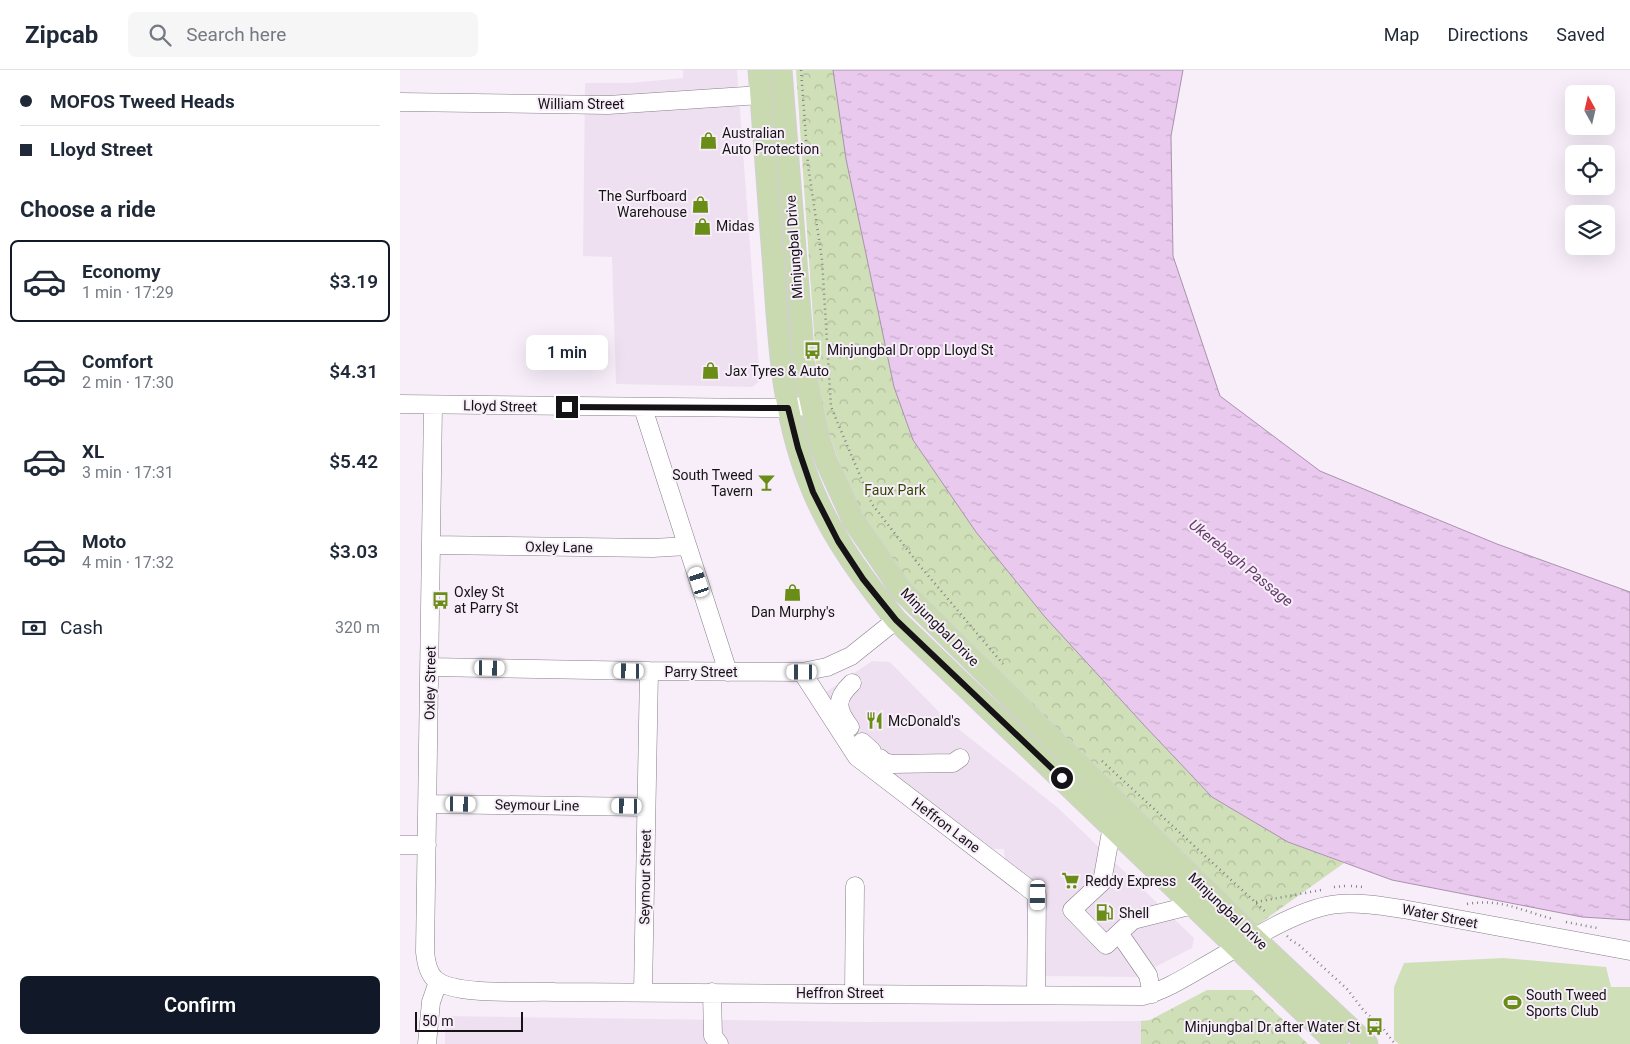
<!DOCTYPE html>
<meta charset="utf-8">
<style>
body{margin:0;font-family:Roboto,sans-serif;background:#f6f6f7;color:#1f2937;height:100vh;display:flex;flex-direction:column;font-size:19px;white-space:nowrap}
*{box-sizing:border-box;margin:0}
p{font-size:16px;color:#747a83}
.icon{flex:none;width:28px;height:28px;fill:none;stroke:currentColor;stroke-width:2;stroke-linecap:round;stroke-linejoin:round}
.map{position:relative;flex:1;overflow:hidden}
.details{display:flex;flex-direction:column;background:#fff;width:400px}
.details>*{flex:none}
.banner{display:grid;align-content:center;height:110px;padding:0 20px;background:#fff}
.needle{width:32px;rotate:352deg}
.tools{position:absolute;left:1165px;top:15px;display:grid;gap:10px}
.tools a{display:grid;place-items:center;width:50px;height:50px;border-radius:8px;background:#fff;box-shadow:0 5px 20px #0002;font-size:25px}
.scale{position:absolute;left:15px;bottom:12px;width:108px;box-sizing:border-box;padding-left:5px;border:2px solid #161316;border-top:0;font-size:14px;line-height:18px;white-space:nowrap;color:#161316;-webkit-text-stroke:4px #f7eef9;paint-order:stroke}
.end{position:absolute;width:22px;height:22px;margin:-11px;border:6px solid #161316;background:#fff;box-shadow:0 0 0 2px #fff}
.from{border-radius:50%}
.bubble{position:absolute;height:35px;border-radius:8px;background:#fff;box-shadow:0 5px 20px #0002;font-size:16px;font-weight:600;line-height:35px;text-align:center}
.car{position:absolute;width:15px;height:30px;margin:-15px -8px;border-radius:6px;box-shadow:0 0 4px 1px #0007;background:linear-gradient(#fff 24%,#345 0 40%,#fff 0 76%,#345 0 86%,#fff 0)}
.banner b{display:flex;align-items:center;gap:18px;height:48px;font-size:19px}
.banner b+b{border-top:1px solid #e0e1e3}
.banner i{width:12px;height:12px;background:#1f2937}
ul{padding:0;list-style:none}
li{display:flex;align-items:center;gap:15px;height:82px;margin:0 10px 8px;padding:0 10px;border:2px solid transparent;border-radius:8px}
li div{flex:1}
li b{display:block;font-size:19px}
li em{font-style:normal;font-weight:600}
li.selected{border-color:#111827}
li>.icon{width:45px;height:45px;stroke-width:1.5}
h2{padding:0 20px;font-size:22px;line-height:60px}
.pay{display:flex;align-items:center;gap:12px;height:55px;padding:0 20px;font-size:19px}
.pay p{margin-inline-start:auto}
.action{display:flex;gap:10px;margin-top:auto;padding:10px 20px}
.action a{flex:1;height:58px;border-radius:8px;background:#111827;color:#fff;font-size:20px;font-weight:600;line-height:58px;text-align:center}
header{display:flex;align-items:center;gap:30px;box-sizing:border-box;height:70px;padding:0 25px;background:#fff;border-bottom:1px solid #e0e1e3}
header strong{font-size:24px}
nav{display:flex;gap:28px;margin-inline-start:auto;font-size:18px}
.search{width:350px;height:45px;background:#f6f6f7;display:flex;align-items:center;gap:12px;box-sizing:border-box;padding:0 18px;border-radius:8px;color:#747a83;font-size:19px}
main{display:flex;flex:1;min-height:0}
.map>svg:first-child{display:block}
.built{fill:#efe0f1}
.forest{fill:url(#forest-crowns)}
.pitch{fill:#cfdfb7}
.water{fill:url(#water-ripples);stroke:#aa92ad}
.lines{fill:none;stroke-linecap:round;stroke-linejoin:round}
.minor-casing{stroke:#867e88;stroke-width:19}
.major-casing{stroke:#d0d0d0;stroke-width:23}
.path{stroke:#857f86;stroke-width:2.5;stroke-dasharray:1 4;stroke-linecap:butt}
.minor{stroke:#fff;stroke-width:18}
.major{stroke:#cadab0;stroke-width:21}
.route{stroke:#161316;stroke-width:6}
.labels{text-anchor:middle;stroke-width:4;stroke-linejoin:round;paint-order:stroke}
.street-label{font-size:14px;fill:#161316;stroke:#f7eef9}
.poi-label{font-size:14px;fill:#161316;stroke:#f7eef9;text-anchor:start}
.park-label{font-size:14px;fill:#344804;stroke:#f7eef9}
.water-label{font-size:15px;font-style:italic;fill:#663d6d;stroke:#f7eef9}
</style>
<header>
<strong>Zipcab</strong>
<div class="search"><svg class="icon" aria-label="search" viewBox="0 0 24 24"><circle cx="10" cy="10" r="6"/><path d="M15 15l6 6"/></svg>Search here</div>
<nav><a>Map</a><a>Directions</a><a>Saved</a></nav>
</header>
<main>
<section class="details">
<div class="banner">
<b><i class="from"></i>MOFOS Tweed Heads</b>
<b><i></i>Lloyd Street</b>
</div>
<h2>Choose a ride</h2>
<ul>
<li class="selected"><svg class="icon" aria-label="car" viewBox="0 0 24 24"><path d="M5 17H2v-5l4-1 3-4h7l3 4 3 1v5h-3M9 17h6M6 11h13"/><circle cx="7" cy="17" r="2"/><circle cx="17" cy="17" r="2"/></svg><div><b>Economy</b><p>1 min · 17:29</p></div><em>$3.19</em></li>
<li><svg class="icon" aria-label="car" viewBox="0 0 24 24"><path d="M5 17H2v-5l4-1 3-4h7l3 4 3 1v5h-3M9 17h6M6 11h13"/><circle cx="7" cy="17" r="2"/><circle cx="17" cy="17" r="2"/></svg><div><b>Comfort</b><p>2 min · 17:30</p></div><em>$4.31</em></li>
<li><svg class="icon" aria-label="car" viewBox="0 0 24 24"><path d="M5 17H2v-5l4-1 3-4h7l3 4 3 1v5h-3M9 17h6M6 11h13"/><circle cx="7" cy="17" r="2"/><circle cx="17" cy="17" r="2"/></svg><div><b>XL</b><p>3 min · 17:31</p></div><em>$5.42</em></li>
<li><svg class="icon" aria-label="car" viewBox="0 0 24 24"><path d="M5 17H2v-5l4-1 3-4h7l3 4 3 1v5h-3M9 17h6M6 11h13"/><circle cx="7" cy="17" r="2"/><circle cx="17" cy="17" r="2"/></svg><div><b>Moto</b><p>4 min · 17:32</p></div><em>$3.03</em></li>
</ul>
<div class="pay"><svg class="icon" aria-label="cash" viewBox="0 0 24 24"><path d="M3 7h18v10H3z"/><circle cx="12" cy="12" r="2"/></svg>Cash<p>320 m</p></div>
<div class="action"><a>Confirm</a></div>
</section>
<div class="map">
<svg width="1230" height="974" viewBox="0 0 1230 974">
<defs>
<pattern id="forest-crowns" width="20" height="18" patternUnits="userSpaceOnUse" patternTransform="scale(1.25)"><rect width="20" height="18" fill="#cfdfb7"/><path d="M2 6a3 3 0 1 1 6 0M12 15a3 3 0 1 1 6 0" fill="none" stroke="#b1be9d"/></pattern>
<pattern id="water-ripples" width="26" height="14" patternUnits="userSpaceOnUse" patternTransform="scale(1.25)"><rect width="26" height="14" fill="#e9c9ee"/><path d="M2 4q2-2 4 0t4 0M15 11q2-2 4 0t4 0" fill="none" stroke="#c7accb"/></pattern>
</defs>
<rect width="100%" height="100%" fill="#f7eef9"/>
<path class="built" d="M283 0H337L360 311 352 317 216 314 212 187 183 186 185 13H230L283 8Z
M472 591 490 592 546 649 657 737 794 868 792 878 736 907 642 906 641 819 605 790 604 779H593L458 680 423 624Z
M45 946 467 952 741 951V974H45Z"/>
<path class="forest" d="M396 0H433L513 370 576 462 645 547 812 727 888 772 944 793 856 856 511 517 456 439 419 336Z
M807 920H852L908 974H741V951L750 950Z"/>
<path class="pitch" d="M1103 888 1206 897 1211 917H1230V974H999L994 970V917L1004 893Z"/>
<path class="water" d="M433 0H783L771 66 773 186 820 326 920 401 1097 474 1230 522V850L1182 847 992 810 888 772 812 727 743 654 645 547 576 462 513 370 494 317 446 89Z"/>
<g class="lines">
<defs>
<path id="minor" d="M0 32 208 35 361 25
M0 334 367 338H388L410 335
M33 335 25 882C26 892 28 904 36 910 55 926 129 921 155 922L743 926C764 921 786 907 805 896 841 876 898 837 939 834 960 832 982 836 1003 839L1230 881
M243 338 328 602
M31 475 253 478 287 476
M30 597 249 601 402 602 427 597 451 586 496 550
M402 602 457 687 637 825 636 924
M450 657C436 639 435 629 452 613
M462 672 472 681
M480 688 484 692 492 694 553 693 560 688
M28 734 246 737
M712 756 702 812 672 840 706 875 733 850 793 835
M0 775H27
M719 863 748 905 752 924
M243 922 249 601
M312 922 313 966 319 974
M454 923 455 816
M27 974 31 932 38 912"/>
<path id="major" d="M359 0C364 67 369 134 374 200 379 275 383 353 414 423 434 470 464 510 496 550L937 974
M381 0 405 306 418 367 427 393 453 450 501 520 855 869 967 974"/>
</defs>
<use href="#minor" class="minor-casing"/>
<use href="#major" class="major-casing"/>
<path class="path" d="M401 0 408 95 422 190 431 337 472 434 520 496 603 594
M702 691 867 843
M951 816 963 817
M934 817 945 816
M856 832 921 820
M1067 834C1101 828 1122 841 1153 849
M1166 852 1197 858
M887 866 891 870 899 875 947 919 964 941 981 956 995 974"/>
<use href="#minor" class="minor"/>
<use href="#major" class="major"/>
</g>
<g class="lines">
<path class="route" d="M167 337 388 338 398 378 413 422 438 471 463 509 496 550 662 708"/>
</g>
<defs>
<symbol id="shop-bare" viewBox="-9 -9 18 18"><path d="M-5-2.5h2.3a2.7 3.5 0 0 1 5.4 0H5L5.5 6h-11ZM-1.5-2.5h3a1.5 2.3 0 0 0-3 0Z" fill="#6a8d17" stroke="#f7eef9" stroke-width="2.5" paint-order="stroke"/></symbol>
<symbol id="bus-bare" viewBox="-9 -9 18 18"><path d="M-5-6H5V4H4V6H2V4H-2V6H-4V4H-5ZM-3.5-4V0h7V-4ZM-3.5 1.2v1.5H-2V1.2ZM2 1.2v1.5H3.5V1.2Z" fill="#6a8d17" stroke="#f7eef9" stroke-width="2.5" paint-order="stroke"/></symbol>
<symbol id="bar-bare" viewBox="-9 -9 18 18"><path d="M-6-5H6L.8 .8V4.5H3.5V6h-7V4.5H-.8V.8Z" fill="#6a8d17" stroke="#f7eef9" stroke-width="2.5" paint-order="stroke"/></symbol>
<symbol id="restaurant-bare" viewBox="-9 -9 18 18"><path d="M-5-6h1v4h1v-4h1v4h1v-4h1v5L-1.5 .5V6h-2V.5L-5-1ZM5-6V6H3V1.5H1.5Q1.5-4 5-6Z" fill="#6a8d17" stroke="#f7eef9" stroke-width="2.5" paint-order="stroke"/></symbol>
<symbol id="supermarket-bare" viewBox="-9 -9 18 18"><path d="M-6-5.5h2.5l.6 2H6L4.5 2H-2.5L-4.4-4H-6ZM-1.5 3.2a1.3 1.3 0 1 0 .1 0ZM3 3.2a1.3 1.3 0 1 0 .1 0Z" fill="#6a8d17" stroke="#f7eef9" stroke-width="2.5" paint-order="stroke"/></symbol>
<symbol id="fuel-bare" viewBox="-9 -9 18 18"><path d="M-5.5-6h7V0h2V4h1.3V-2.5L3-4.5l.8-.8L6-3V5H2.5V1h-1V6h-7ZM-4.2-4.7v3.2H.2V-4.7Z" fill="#6a8d17" stroke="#f7eef9" stroke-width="2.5" paint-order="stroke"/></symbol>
<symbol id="stadium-bare" viewBox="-9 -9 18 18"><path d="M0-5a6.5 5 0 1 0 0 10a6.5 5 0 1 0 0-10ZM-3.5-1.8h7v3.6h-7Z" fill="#6a8d17" stroke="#f7eef9" stroke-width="2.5" paint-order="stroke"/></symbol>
</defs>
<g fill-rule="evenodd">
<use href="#shop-bare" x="296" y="58" width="25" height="25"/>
<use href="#shop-bare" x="288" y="122" width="25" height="25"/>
<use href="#shop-bare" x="290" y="144" width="25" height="25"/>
<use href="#bus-bare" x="400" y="268" width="25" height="25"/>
<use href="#shop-bare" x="298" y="288" width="25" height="25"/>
<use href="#bar-bare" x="354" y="400" width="25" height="25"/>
<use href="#shop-bare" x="380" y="510" width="25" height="25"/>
<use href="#bus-bare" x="28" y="518" width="25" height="25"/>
<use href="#restaurant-bare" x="462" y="638" width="25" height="25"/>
<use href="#supermarket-bare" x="658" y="798" width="25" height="25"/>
<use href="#fuel-bare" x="692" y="830" width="25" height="25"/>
<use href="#stadium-bare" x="1100" y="920" width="25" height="25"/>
<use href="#bus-bare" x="962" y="944" width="25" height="25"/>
</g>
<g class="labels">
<g class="street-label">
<text x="181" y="39">William Street</text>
<text transform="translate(394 177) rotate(-94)" y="5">Minjungbal Drive</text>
<text transform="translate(100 336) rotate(1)" y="5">Lloyd Street</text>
<text transform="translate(159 477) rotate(1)" y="5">Oxley Lane</text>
<text transform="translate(540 557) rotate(45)" y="5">Minjungbal Drive</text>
<text x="301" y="607">Parry Street</text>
<text transform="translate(30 613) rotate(-89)" y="5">Oxley Street</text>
<text transform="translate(137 735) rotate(1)" y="5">Seymour Line</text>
<text transform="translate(546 755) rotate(37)" y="5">Heffron Lane</text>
<text transform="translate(245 807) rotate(-89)" y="5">Seymour Street</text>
<text transform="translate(828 841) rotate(44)" y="5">Minjungbal Drive</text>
<text transform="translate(1040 846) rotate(11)" y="5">Water Street</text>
<text x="440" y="928">Heffron Street</text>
</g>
<g class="poi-label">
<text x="322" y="68">Australian<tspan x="322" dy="16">Auto Protection</tspan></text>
<text x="287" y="131" text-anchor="end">The Surfboard<tspan x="287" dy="16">Warehouse</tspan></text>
<text x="316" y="161">Midas</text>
<text x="427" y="285">Minjungbal Dr opp Lloyd St</text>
<text x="325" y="306">Jax Tyres &amp; Auto</text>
<text x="353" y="410" text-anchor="end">South Tweed<tspan x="353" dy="16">Tavern</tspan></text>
<text x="54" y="527">Oxley St<tspan x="54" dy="16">at Parry St</tspan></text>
<text x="393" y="547" text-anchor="middle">Dan Murphy's</text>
<text x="488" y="656">McDonald's</text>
<text x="685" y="816">Reddy Express</text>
<text x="719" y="848">Shell</text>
<text x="1126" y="930">South Tweed<tspan x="1126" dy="16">Sports Club</tspan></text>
<text x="960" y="962" text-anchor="end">Minjungbal Dr after Water St</text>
</g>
<g class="park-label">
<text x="495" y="425">Faux Park</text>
</g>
<g class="water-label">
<text transform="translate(841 493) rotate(39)" y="5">Ukerebagh Passage</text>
</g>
</g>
</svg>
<div class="tools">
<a><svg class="needle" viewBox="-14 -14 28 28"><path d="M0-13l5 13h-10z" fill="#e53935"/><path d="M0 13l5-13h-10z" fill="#747a83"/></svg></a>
<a><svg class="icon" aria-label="locate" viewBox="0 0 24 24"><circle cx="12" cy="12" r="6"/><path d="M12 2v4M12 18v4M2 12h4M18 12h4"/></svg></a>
<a><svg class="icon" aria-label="layers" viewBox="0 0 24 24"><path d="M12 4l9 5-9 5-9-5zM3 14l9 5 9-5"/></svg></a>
</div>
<div class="scale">50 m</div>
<i class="end from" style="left:662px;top:708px"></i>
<i class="end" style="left:167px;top:337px"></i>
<div class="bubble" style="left:126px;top:265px;width:82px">1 min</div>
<i class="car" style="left:299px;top:512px;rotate:342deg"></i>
<i class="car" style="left:90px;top:598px;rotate:91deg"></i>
<i class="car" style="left:229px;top:601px;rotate:271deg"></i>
<i class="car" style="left:402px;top:602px;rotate:270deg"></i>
<i class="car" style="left:61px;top:734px;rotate:91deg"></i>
<i class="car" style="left:227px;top:736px;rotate:271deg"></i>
<i class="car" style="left:638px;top:825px;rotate:181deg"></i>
</div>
</main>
